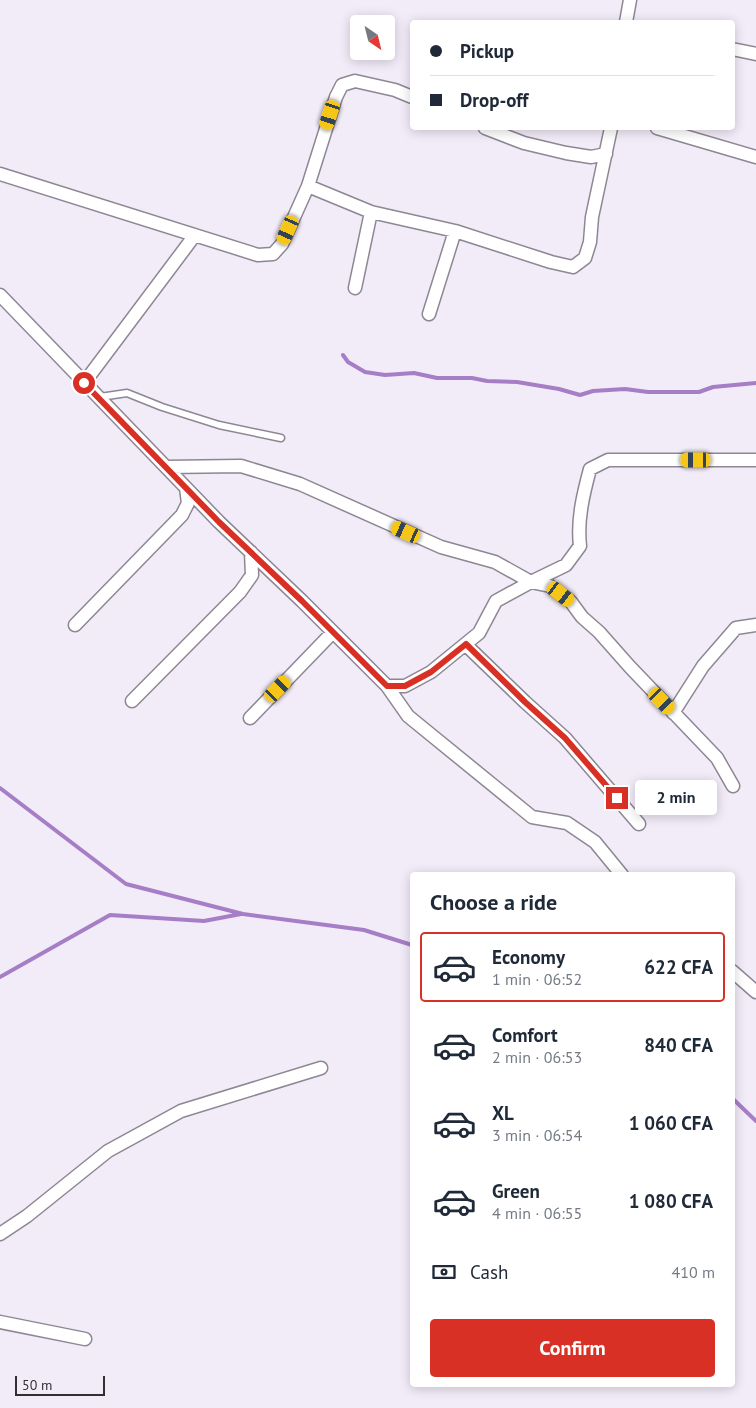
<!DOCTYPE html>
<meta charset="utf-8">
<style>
body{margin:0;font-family:"PT Sans",sans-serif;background:#f2f2f3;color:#1f2937;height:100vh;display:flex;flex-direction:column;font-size:19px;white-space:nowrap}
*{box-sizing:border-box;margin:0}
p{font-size:16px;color:#747a83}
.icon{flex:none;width:28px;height:28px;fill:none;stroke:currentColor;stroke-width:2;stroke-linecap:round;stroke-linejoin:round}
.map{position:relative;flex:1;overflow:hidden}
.panel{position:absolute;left:410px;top:872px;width:325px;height:515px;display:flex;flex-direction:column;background:#fff;border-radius:5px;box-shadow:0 2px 12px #0003}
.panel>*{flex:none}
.top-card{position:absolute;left:410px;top:20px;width:325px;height:110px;border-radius:5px;box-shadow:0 2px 12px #0003;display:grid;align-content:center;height:110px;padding:0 20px;background:#fff}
.needle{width:32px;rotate:145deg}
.buttons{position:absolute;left:350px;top:15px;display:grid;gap:10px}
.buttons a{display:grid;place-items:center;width:45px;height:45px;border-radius:5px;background:#fff;box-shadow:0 2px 12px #0003;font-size:25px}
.scale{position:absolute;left:15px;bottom:12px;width:90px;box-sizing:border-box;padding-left:5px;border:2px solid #312f34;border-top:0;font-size:14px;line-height:18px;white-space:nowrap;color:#312f34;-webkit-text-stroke:4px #f2ebf8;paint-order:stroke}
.end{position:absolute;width:22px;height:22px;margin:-11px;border:6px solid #d93025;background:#fff;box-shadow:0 0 0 2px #fff}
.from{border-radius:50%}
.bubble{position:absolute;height:35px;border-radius:5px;background:#fff;box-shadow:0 2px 12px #0003;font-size:16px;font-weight:700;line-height:35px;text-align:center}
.car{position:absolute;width:15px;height:30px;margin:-15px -8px;border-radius:6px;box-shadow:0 0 4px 1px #0007;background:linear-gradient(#f5c518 24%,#345 0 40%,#f5c518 0 76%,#345 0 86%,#f5c518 0)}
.top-card b{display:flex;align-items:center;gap:18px;height:48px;font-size:19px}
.top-card b+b{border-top:1px solid #e0e1e3}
.top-card i{width:12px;height:12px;background:#1f2937}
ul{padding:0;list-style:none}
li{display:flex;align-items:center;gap:15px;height:70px;margin:0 10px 8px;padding:0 10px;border:2px solid transparent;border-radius:5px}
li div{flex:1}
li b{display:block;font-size:19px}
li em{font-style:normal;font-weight:700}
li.active{border-color:#d93025}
li>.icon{width:45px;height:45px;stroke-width:1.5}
h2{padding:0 20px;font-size:22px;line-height:60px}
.pay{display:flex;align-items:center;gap:12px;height:55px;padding:0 20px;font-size:19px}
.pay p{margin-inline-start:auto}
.button{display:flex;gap:10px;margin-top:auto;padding:10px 20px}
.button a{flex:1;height:58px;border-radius:5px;background:#d93025;color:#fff;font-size:20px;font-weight:700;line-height:58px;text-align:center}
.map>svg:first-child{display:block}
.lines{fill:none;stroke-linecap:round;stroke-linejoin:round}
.stream{stroke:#a67ec6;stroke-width:4}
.service-casing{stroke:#8d8793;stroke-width:9}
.minor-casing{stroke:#8d8793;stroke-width:15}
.service{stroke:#fff;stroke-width:6}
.minor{stroke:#fff;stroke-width:12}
.route{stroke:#d93025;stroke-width:6}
</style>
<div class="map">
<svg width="756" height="1408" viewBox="0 0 756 1408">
<rect width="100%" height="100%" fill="#f2ebf8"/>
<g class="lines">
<path class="stream" d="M343 355 348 362 365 372 385 375 414 373 437 378H472L487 381 517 382 559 389 580 395 593 391 625 389 648 392H699L713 387 756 383
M0 788 126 884 243 914 364 930 412 945
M0 977 110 915 204 921 241 914
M732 1098 756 1121"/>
<defs>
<path id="service" d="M100 397 127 393 162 407 219 425 281 438"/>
<path id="minor" d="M626 22 630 0
M732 49 756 54
M485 128 524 143 566 153 591 157 606 154
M657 128 756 157
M0 174 258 255 273 254 282 244 308 186 336 97 342 85 355 81 395 90 412 97
M308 186 371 212 455 231 551 262 573 267 585 258 590 242 592 217 611 128
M355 288 371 212
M0 295 219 522 302 601 387 686 408 716 532 817 567 823 595 842 622 875
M429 314 455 231
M84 383 195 235
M166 467 241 466 300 484 441 547 495 562 531 582 566 565 580 546C577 520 583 495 590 469L608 460H756
M75 625 182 515 188 503 186 488
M466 645 525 702 565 738 639 824
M387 686H405L431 672 479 633 496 601 531 582 550 586 571 602 582 617 599 632 630 667 717 758 733 786
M132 701 240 592 252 575 251 552
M673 713 703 666 736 628 756 625
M250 718 333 632
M732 971 756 992
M0 1234 27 1216 108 1151 181 1111 321 1068
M0 1322 85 1339"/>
</defs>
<use href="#service" class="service-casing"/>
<use href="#minor" class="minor-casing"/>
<use href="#service" class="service"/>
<use href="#minor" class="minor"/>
</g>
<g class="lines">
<path class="route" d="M84 383 219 522 302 601 387 686H405L431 672 466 644 525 702 565 738 617 798"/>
</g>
</svg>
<div class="buttons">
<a><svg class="needle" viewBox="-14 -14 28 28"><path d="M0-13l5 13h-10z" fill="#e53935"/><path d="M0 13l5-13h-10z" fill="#747a83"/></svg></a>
</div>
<div class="scale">50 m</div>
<i class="end from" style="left:84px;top:383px"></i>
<i class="end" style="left:617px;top:798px"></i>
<div class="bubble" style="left:635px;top:780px;width:82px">2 min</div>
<i class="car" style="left:330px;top:115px;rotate:198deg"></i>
<i class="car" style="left:288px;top:230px;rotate:204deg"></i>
<i class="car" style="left:696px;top:460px;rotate:270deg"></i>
<i class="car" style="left:406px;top:532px;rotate:294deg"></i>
<i class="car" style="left:561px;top:594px;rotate:128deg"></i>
<i class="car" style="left:278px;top:689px;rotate:44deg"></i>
<i class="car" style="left:662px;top:701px;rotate:136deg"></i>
<div class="top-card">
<b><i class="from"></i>Pickup</b>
<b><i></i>Drop-off</b>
</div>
<section class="panel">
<h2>Choose a ride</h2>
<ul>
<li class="active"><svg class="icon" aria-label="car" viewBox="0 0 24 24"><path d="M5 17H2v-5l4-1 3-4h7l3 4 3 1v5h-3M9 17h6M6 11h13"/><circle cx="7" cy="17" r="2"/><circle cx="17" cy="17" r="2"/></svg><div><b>Economy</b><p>1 min · 06:52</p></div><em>622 CFA</em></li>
<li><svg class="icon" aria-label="car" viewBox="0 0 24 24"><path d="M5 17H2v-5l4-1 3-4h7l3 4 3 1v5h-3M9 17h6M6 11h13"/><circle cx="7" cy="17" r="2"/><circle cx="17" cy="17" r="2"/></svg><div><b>Comfort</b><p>2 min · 06:53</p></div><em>840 CFA</em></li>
<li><svg class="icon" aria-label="car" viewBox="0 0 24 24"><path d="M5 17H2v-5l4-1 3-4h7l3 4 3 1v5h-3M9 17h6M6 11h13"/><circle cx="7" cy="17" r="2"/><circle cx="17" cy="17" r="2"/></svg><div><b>XL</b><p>3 min · 06:54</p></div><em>1 060 CFA</em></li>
<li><svg class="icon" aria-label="car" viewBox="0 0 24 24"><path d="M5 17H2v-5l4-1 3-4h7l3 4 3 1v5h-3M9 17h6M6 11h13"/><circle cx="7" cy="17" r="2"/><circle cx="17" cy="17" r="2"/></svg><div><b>Green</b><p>4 min · 06:55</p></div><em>1 080 CFA</em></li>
</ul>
<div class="pay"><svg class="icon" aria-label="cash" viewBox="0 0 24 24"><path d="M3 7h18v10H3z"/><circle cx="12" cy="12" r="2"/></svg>Cash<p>410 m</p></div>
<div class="button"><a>Confirm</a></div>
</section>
</div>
